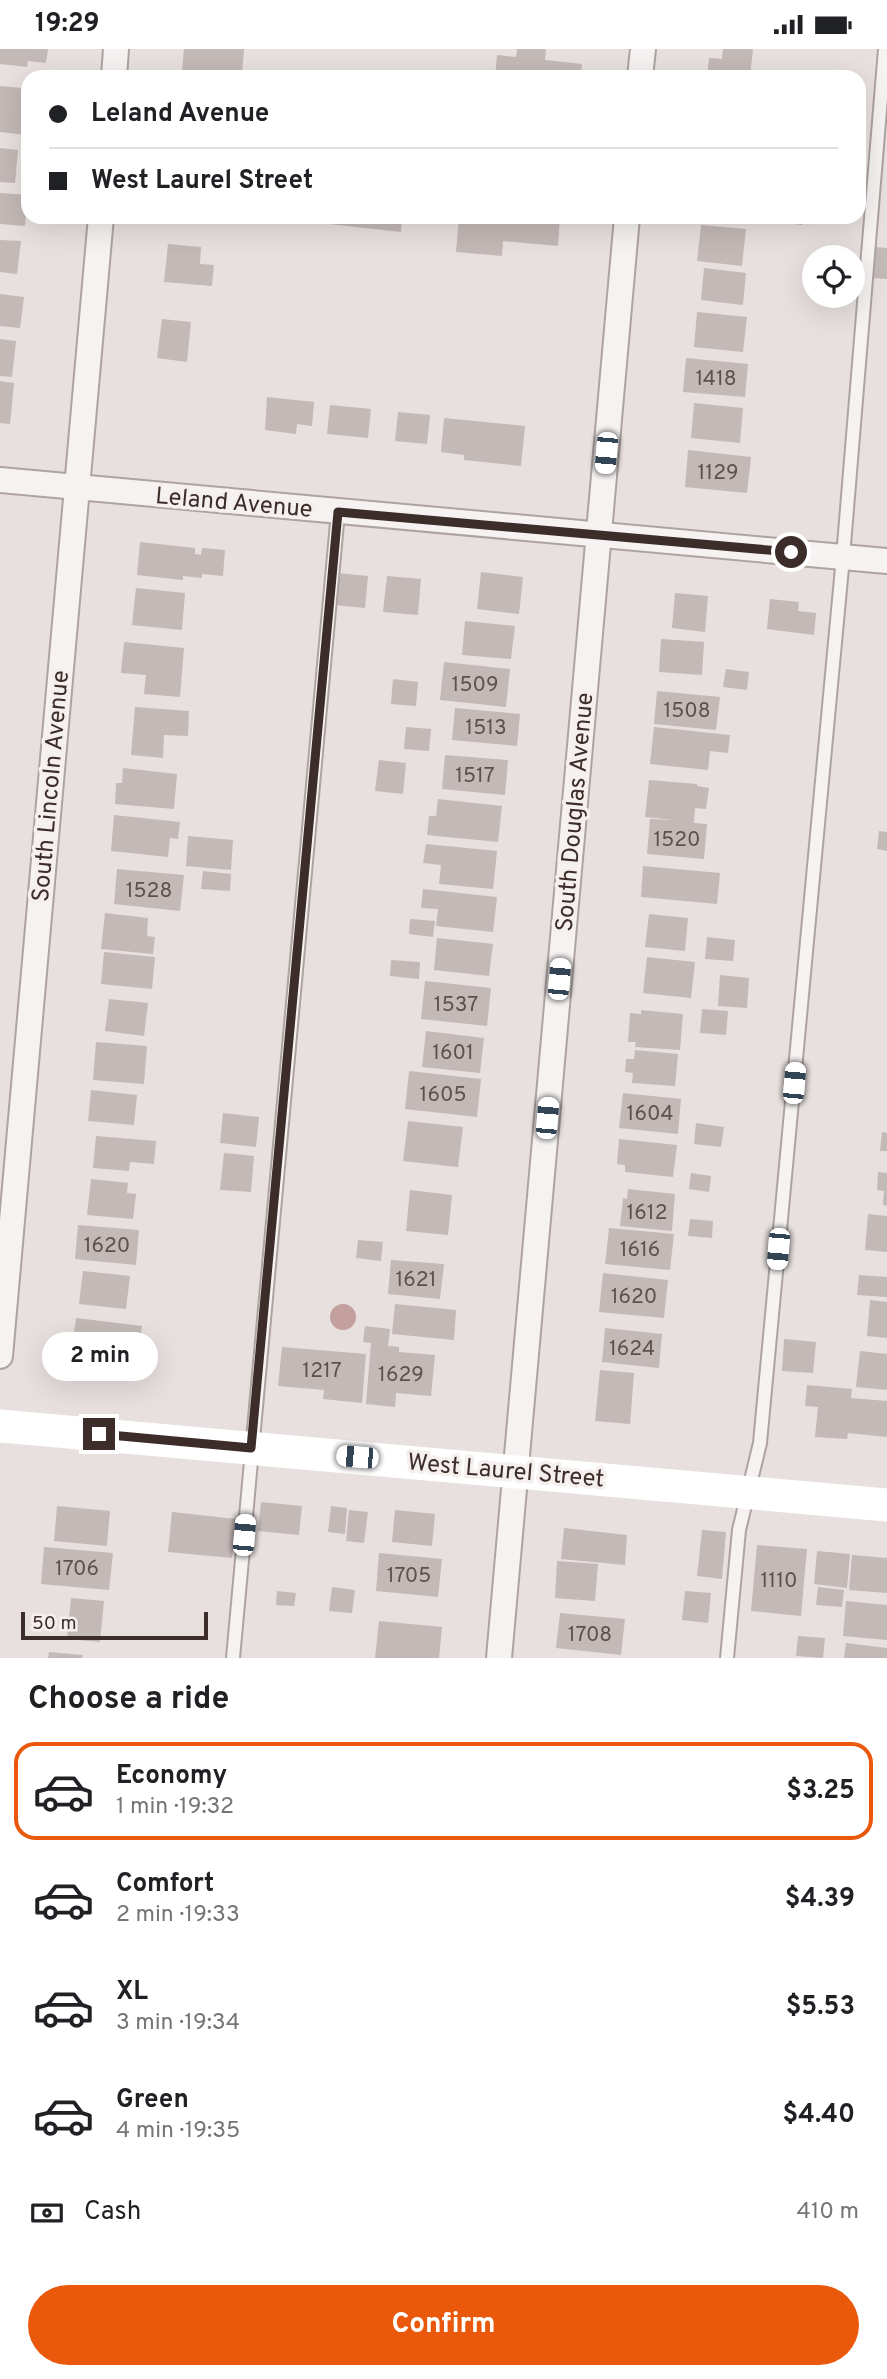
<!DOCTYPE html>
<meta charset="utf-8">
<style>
body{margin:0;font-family:Overpass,sans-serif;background:#f6f6f6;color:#202124;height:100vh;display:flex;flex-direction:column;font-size:26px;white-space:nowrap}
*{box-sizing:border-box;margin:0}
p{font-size:23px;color:#757577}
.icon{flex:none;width:38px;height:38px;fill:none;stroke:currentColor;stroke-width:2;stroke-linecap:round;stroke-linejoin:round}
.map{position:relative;height:1609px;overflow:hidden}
.panel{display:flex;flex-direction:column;background:#fff;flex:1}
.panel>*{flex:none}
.top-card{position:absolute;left:21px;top:21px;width:845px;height:154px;border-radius:21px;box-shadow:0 7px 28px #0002;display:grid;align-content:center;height:154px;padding:0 28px;background:#fff}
.buttons{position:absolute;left:802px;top:196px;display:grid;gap:14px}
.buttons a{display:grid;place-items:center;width:63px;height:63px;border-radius:50%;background:#fff;box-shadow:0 7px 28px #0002;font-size:35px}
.scale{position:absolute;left:21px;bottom:18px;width:187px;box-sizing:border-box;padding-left:7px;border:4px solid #3c2d2a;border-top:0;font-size:19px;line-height:24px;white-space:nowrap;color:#3c2d2a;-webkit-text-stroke:5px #f5efee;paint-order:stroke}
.end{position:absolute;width:32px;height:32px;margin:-16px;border:9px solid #3c2d2a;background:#fff;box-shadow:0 0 0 4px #fff}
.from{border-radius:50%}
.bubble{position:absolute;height:49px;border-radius:24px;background:#fff;box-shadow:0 7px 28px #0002;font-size:23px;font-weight:700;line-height:49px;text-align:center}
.car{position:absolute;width:21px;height:42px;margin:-21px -10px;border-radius:9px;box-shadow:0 0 5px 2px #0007;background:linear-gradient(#fff 24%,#345 0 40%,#fff 0 76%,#345 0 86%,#fff 0)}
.top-card b{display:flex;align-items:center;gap:24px;height:66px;font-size:26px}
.top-card b+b{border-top:2px solid #e0e0e0}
.top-card i{width:18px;height:18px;background:#202124}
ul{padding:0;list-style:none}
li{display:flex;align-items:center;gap:21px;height:98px;margin:0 14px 10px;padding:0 14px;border:4px solid transparent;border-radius:21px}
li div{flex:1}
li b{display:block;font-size:26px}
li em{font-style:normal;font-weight:700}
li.selected{border-color:#ea580c}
li>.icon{width:63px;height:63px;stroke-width:1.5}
h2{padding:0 28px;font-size:32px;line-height:84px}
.pay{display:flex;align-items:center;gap:18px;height:77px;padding:0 28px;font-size:26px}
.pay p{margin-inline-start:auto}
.action{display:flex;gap:14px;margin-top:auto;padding:14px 28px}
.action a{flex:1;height:80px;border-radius:42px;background:#ea580c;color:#fff;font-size:28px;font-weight:700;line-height:80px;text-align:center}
.status{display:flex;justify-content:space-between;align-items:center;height:49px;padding:0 35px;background:#fff;direction:ltr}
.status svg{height:19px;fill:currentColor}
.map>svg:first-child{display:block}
.water{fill:#c3a09e}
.building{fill:#c3b9b7}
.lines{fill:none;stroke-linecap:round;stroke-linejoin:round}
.lane-casing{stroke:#ada3a1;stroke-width:16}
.street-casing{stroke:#ada3a1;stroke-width:28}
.lane{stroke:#f5f2f1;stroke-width:12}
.street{stroke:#f5f2f1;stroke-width:24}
.secondary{stroke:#fff;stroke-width:33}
.route{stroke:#3c2d2a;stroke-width:9}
.labels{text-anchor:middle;stroke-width:7;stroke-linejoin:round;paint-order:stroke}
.number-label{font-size:21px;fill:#5e504d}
.street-label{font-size:24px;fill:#3c2d2a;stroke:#f5efee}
</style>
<div class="status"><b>19:29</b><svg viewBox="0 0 49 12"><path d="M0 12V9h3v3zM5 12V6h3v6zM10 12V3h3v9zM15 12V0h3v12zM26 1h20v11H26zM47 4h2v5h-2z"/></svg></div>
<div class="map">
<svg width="887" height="1609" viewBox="0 0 887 1609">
<rect width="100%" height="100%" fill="#e7e0df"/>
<path class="water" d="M330 1268a13 13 0 1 1 26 0a13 13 0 1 1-26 0Z"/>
<path class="building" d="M0 0H48L46 14 28 12 27 18 0 15Z
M184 0H244L242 25 182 21Z
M517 0H546L545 11 582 15 581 28H495L497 6 516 8Z
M723 0H753L750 28H707L709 9 722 10Z
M0 37 23 39 21 57 28 58 27 86 0 83Z
M0 99 18 101 15 134 0 133Z
M0 144 28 146 25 177 0 175Z
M302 168H402L401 183 301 172Z
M459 168H560L558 197 503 192 502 207 456 203Z
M773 168H803L802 176 773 173Z
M701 176 746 180 742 217 697 212Z
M0 191 21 192 17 225 0 223Z
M168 195 201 198 200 215 214 216 212 237 164 233Z
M876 198 887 199V230L874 229Z
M704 219 746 224 743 256 701 251Z
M0 245 24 248 20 279 0 277Z
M697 263 747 268 743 303 694 298Z
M162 270 191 273 187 313 157 309Z
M0 290 16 292 12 328 0 327Z
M686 309 748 315 745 348 683 343Z
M0 332 14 334 10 375 0 374Z
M267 348 314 353 312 377 297 375 296 385 265 381Z
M694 354 743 359 740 394 691 389Z
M330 356 371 360 368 389 327 385Z
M398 363 430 366 427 395 395 392Z
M444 369 525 377 521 417 464 411V406L441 403Z
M688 401 751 408 747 444 685 438Z
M140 493 195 499V505L201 506 202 499 225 501 223 527 202 525V529L183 527V531L137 526Z
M481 523 523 528 519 565 477 560Z
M337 524 368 527 365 559 334 556Z
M387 527 421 530 418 566 383 563Z
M136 539 185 544 182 581 132 576Z
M675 544 708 547 705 583 672 579Z
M770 550 799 553 798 562 816 564 814 586 767 580Z
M465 572 515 577 511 610 462 606Z
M661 590 704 593 702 626 659 623Z
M124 593 184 599 180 648 144 645 146 626 121 624Z
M444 613 510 620 506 658 440 651Z
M726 620 749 623 747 641 723 638Z
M393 630 418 633 416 657 391 655Z
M657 642 720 648 716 681 654 675Z
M135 658 189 662 188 687 164 686 163 709 131 706Z
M455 659 520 665 517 697 452 691Z
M406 678 431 680 429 702 404 700Z
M654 678 730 686 728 704 710 702 708 721 650 715Z
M445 706 508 711 505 746 442 740Z
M379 711 406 714 403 745 375 742Z
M123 719 177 725 174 760 115 755 116 734H122Z
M649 731 697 735V737L709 739 706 760 695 759 694 774 707 775 704 810 647 805 650 770 675 771 645 768Z
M438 750 502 757 498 793 427 786 429 767H436Z
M114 766 180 773 178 790 170 789 168 808 111 802Z
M879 782 887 783V802L877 800Z
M188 787 233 791 231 821 186 817Z
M426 795 497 802 493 840 439 835 441 816 423 814Z
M643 817 720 824 717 855 641 848Z
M117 820 184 826 180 862 114 855Z
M203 822 231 825 230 842 201 840Z
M423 840 497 848 493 883 436 877 438 860 421 859Z
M105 864 148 869 147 887 155 888 153 905 101 900Z
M649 865 688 869 685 902 645 898Z
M410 870 435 872 433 888 409 885Z
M707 888 735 891 733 912 705 910Z
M437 889 493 895 489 927 434 921Z
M104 903 155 908 152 940 101 935Z
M647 908 695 913 691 949 643 944Z
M391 911 420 913 419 930 390 927Z
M720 926 749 929 747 959 718 957Z
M425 932 491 939 487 977 421 970Z
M109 950 148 954 144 987 105 982Z
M702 960 728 962 726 986 700 984Z
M641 961 683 965 680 1001 635 998 636 993H628L630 964 641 965Z
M426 982 484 989 480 1024 422 1018Z
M96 993 147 997 144 1035 93 1031Z
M635 1001 678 1005 675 1037 632 1034 633 1024 625 1023 626 1010H634Z
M409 1022 481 1030 477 1068 405 1060Z
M91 1041 137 1046 134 1076 88 1072Z
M623 1044 681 1050 678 1085 619 1079Z
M223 1064 259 1068 256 1098 220 1094Z
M408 1072 463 1078 458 1118 403 1112Z
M696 1074 724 1078 721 1098 694 1095Z
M882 1083 887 1084V1102H880Z
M96 1087 156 1092 154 1115 130 1113 129 1122 93 1119Z
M619 1090 677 1096 673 1128 625 1123V1116L617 1115Z
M224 1104 254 1107 251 1143 220 1141Z
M878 1123 887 1124V1157L883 1156 884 1142 877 1141Z
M691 1124 711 1127 709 1143 689 1140Z
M91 1130 128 1134 127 1144 136 1145 133 1170 87 1166Z
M628 1140 675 1145 672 1182 620 1177 623 1149 627 1150Z
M410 1141 452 1146 448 1186 406 1182Z
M868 1165 887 1167V1203L865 1201Z
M690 1170 713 1172 712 1189 688 1187Z
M78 1176 139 1181 136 1216 75 1210Z
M609 1179 674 1185 670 1221 605 1215Z
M358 1191 383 1193 381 1212 356 1209Z
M391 1211 444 1215 440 1250 388 1245Z
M83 1222 130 1227 126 1260 79 1255Z
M603 1224 668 1231 664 1269 599 1263Z
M859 1226 887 1228V1248L857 1246Z
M870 1251 887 1253V1289L867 1287Z
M395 1255 456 1261 454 1291 392 1285Z
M76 1269 142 1277 136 1327 69 1319Z
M365 1277 390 1280 388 1297 399 1298V1303L435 1306 431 1347 396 1344 395 1358 366 1355 371 1294 363 1293Z
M605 1279 662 1285 659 1319 602 1313Z
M784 1290 816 1293 813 1324 782 1322Z
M282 1298 366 1305 362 1354 323 1350 324 1341 278 1337Z
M860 1302 887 1305V1341L856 1338Z
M600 1321 634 1324 630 1375 595 1372Z
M807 1336 852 1340 851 1349 887 1352V1388L848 1384 847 1390 815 1388 818 1358 805 1357Z
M261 1453 302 1457 299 1486 258 1482Z
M57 1457 110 1462 107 1497 54 1492Z
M331 1457 347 1459 345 1485 328 1483Z
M349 1461 368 1463 364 1494 346 1492Z
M395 1461 435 1465 432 1497 392 1493Z
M172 1463 236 1470 232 1509 168 1503Z
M564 1479 627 1486 625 1516 561 1510Z
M702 1481 726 1483 722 1530 697 1527Z
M757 1496 807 1500 801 1567 751 1562Z
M44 1498 113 1504 109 1541 41 1535Z
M817 1502 850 1505 847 1539 814 1535Z
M379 1504 442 1510 438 1548 376 1542Z
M852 1506 887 1509V1544L849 1541Z
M557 1512 598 1515 595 1552 555 1549Z
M332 1538 355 1541 352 1564 329 1562Z
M818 1538 844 1541 842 1558 816 1556Z
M277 1542 296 1544 294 1557 276 1556Z
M685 1542 711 1544 708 1574 682 1571Z
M71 1549 104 1552 100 1593 67 1590Z
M846 1552 887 1556V1591L843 1587Z
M560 1564 625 1570 621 1606 556 1599Z
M379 1572 442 1578 439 1609H375Z
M798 1587 825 1589 823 1609 796 1607Z
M846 1594 887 1599V1609H844Z
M49 1603 83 1606 82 1609H48Z"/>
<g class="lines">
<defs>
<path id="lane" d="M233 1609 338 463
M727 1609 739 1481 760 1394 843 508 885 0"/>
<path id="street" d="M114 28 116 0
M640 28 643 0
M0 431 887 512
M0 1307 101 168
M499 1609 627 168"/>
</defs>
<use href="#lane" class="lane-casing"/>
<use href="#street" class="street-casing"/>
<use href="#lane" class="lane"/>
<use href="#street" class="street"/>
<path class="secondary" d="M0 1377 887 1456"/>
</g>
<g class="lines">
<path class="route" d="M99 1385 251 1399 338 463 791 503"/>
</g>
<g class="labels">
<g class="number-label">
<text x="716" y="336">1418</text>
<text x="718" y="430">1129</text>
<text x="475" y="642">1509</text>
<text x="687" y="668">1508</text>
<text x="486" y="685">1513</text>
<text x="475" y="733">1517</text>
<text x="677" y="797">1520</text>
<text x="149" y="848">1528</text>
<text x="456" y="962">1537</text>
<text x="453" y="1010">1601</text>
<text x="443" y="1052">1605</text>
<text x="650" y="1071">1604</text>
<text x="647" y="1170">1612</text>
<text x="107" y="1203">1620</text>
<text x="640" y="1207">1616</text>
<text x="416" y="1237">1621</text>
<text x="634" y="1254">1620</text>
<text x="632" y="1306">1624</text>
<text x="322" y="1328">1217</text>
<text x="401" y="1332">1629</text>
<text x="77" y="1526">1706</text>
<text x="409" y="1533">1705</text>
<text x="779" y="1538">1110</text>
<text x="590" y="1592">1708</text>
</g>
<g class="street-label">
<text transform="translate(234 453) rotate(5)" y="8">Leland Avenue</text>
<text transform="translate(50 737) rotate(-85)" y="8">South Lincoln Avenue</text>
<text transform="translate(574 763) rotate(-85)" y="8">South Douglas Avenue</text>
<text transform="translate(506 1421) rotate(5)" y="8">West Laurel Street</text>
</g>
</g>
</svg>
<div class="buttons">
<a><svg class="icon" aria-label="locate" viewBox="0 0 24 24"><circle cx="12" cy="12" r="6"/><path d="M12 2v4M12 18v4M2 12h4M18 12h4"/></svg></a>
</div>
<div class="scale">50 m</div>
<i class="end from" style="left:791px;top:503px"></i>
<i class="end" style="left:99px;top:1385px"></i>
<div class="bubble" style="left:42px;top:1283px;width:116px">2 min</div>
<i class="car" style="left:606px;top:404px;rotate:185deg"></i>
<i class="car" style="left:559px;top:930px;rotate:5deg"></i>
<i class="car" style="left:794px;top:1034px;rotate:5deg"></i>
<i class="car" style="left:547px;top:1069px;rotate:5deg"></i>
<i class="car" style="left:778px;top:1200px;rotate:185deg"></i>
<i class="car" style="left:357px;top:1408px;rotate:275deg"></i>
<i class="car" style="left:244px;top:1486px;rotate:5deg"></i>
<div class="top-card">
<b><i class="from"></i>Leland Avenue</b>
<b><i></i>West Laurel Street</b>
</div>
</div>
<section class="panel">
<h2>Choose a ride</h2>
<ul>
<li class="selected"><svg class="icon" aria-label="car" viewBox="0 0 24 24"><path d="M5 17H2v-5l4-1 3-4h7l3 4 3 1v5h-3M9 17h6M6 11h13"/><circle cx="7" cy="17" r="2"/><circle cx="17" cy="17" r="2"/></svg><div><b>Economy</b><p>1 min · 19:32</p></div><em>$3.25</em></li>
<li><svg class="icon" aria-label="car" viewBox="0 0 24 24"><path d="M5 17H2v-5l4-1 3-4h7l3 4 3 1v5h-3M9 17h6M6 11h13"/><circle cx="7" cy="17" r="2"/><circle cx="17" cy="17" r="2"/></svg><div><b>Comfort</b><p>2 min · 19:33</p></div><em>$4.39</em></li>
<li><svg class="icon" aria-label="car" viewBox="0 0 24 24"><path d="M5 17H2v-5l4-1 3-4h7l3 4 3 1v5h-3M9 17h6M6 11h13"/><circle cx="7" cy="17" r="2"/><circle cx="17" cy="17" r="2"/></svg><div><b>XL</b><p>3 min · 19:34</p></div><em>$5.53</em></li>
<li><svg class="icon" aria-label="car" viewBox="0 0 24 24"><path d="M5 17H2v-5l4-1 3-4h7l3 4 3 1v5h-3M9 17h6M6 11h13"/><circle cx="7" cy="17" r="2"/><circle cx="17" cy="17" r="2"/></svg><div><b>Green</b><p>4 min · 19:35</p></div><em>$4.40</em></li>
</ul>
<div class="pay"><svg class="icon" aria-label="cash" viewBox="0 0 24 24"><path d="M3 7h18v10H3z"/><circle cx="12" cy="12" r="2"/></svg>Cash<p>410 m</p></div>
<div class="action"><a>Confirm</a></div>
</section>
